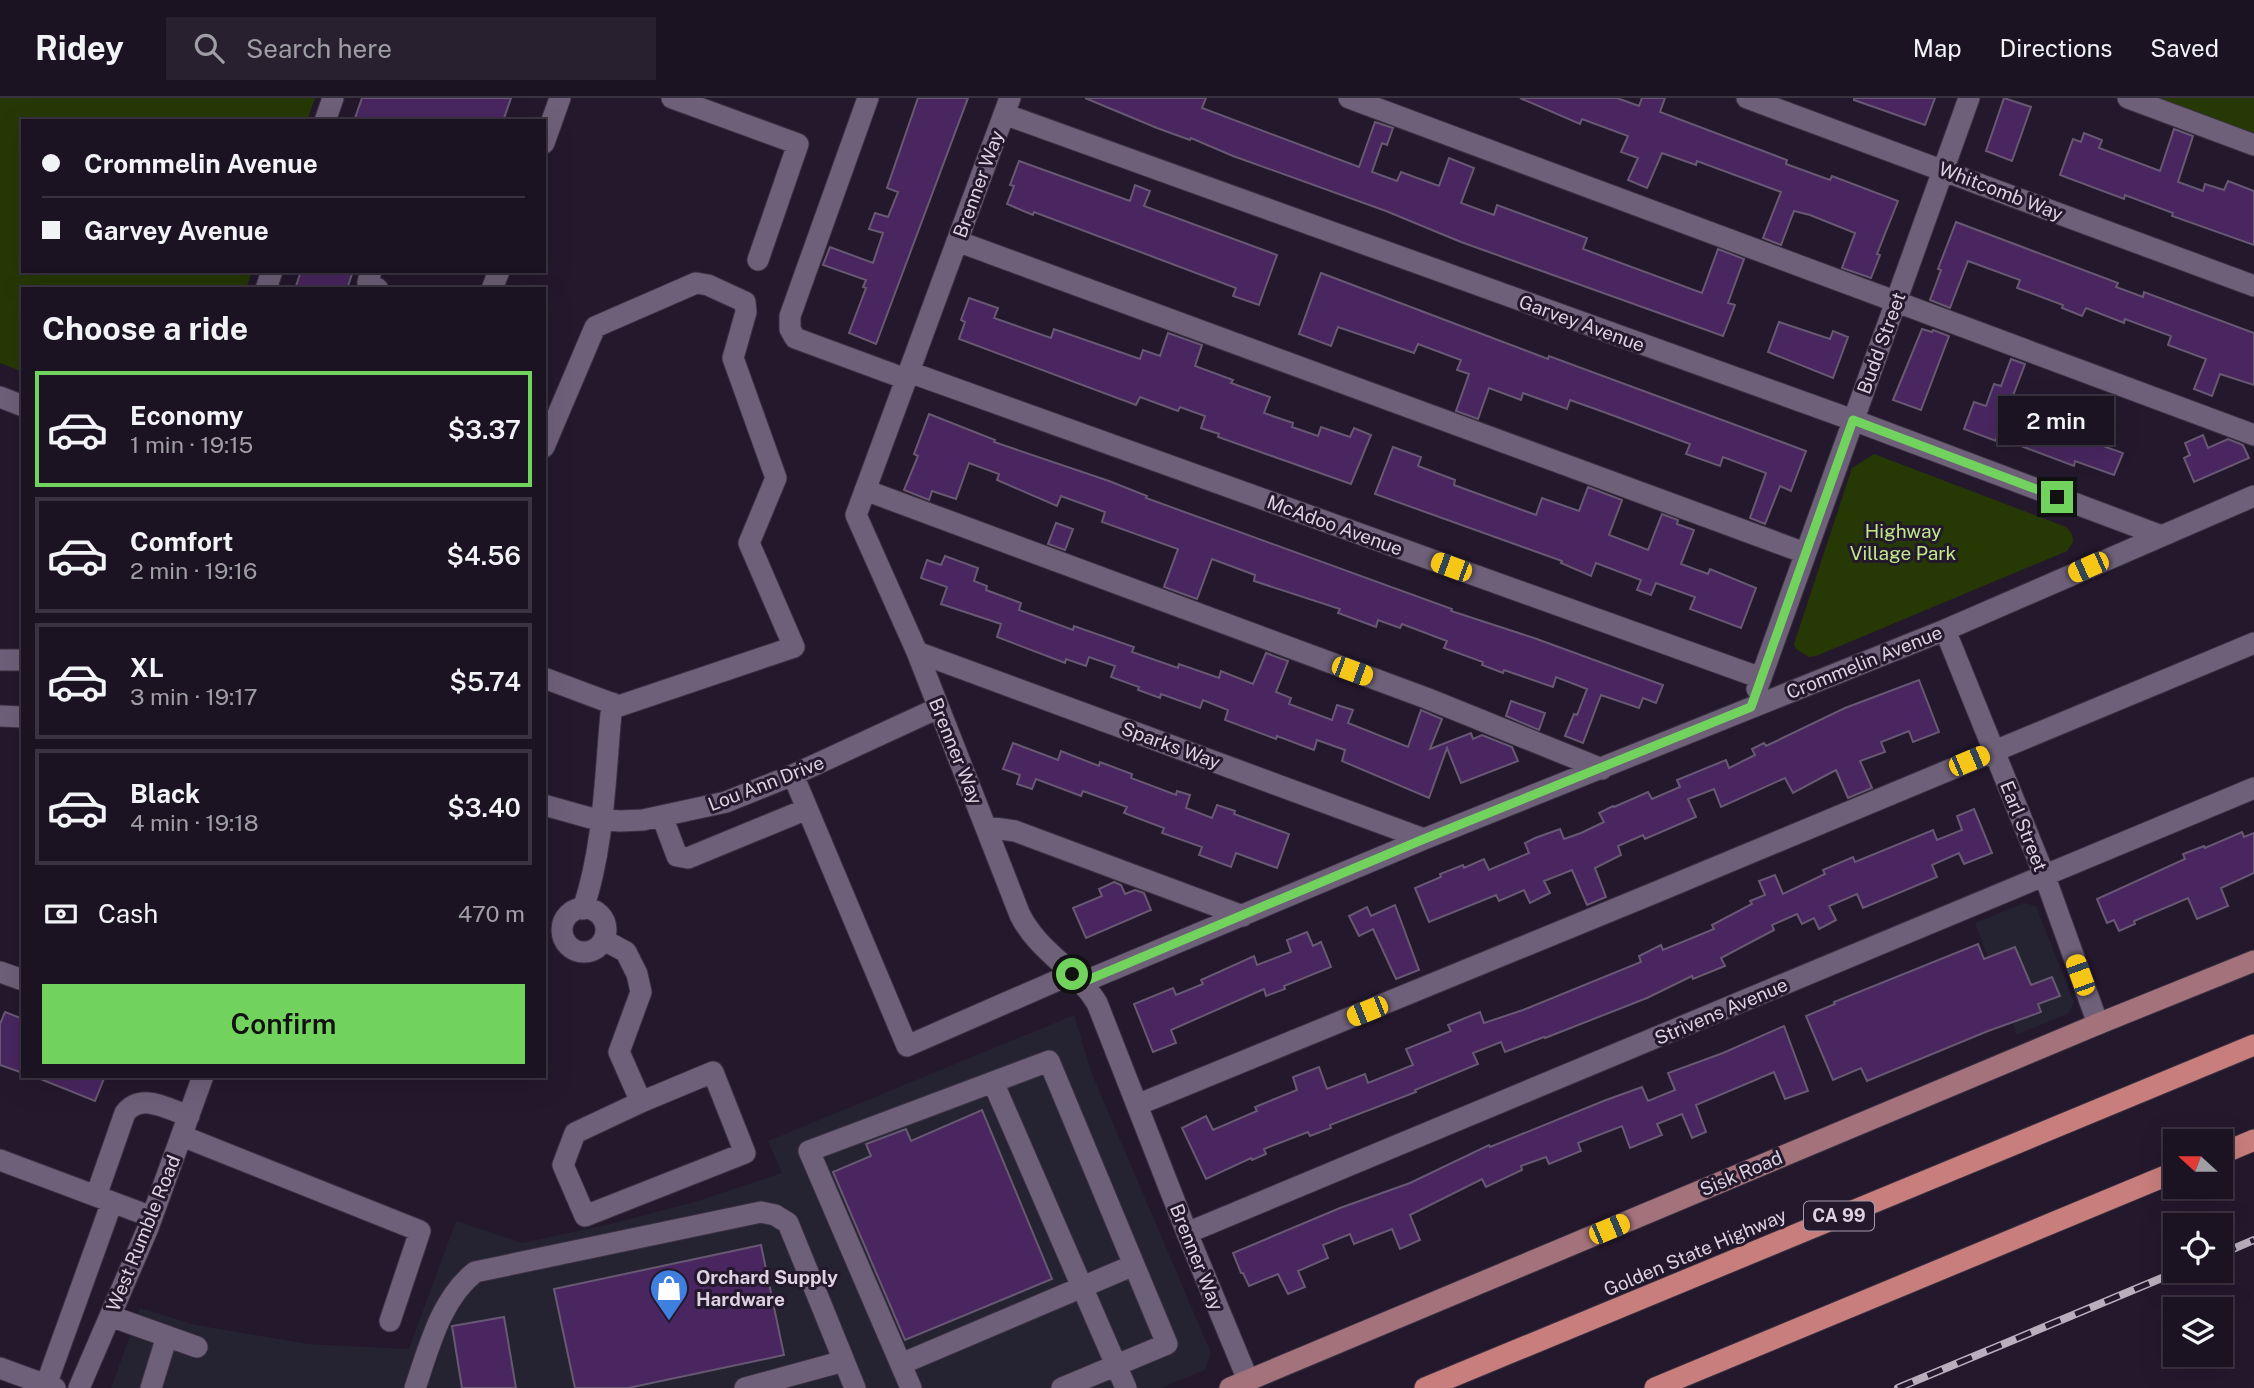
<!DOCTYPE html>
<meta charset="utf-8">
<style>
body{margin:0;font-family:"Public Sans",sans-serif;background:#28202f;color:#f1f3f6;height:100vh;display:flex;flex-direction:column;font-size:26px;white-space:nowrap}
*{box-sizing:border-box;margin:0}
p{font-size:23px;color:#a09ea5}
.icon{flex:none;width:38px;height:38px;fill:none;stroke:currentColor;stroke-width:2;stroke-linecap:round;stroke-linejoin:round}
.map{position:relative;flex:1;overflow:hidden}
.side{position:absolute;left:21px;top:189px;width:525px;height:791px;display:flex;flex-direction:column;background:#1b1222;border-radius:0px;box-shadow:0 7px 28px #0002,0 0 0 2px #393240}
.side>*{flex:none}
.top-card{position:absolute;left:21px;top:21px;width:525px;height:154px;border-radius:0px;box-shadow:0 7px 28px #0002,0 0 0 2px #393240;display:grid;align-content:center;height:154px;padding:0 21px;background:#1b1222}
.needle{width:46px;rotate:291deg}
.tools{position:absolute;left:2163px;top:1031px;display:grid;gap:14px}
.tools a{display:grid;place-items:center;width:70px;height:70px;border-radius:0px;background:#1b1222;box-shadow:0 7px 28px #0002,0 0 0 2px #393240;font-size:35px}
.end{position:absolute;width:32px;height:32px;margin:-16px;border:9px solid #71d35e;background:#111;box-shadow:0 0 0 4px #111}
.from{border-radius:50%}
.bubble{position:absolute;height:49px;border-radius:0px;background:#1b1222;box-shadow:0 7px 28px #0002,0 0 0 2px #393240;font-size:23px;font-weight:600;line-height:49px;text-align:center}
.car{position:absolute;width:21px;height:42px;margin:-21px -10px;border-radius:9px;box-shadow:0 0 5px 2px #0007;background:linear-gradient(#f5c518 24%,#345 0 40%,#f5c518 0 76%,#345 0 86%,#f5c518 0)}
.top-card b{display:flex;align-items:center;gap:24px;height:66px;font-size:26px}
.top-card b+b{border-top:2px solid #393240}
.top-card i{width:18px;height:18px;background:#f1f3f6}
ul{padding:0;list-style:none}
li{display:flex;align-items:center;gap:21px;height:116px;margin:0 14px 10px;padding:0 7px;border:4px solid #393240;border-radius:0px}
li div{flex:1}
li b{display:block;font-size:26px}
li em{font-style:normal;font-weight:600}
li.on{border-color:#71d35e}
li>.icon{width:63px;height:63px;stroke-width:1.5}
h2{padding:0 21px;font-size:32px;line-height:84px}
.pay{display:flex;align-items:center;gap:18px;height:77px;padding:0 21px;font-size:26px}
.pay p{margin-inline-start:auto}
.button{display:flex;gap:14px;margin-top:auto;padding:14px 21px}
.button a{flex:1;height:80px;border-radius:0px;background:#71d35e;color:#111;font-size:28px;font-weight:600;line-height:80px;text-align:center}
header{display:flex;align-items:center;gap:42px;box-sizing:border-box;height:98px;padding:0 35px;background:#1b1222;border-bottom:2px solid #393240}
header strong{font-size:33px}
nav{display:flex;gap:38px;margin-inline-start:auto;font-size:24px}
.search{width:490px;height:63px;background:#28202f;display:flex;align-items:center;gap:18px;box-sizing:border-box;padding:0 24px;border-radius:0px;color:#a09ea5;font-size:26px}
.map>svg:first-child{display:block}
.commercial{fill:#252232}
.green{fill:#263905}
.building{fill:#492660;stroke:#675972;stroke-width:2}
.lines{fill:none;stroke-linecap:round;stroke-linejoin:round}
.minor-casing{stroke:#3a3141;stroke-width:23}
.major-casing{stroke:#3a3141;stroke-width:23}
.highway-casing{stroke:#3a3141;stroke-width:23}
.minor{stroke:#6e6079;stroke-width:21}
.major{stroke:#a4727b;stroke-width:21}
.highway{stroke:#c87e7c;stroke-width:21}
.rail-casing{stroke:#b8afbe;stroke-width:8}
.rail{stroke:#24182d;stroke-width:5;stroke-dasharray:16;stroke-linecap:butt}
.route{stroke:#71d35e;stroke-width:9}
.labels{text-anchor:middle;stroke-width:6;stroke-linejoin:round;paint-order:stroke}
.shield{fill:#24182d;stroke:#a49bab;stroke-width:2}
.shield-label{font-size:18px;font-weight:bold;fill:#dbd3e1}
.street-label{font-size:19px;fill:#dbd3e1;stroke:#24182d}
.park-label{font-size:19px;fill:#c0ea89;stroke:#24182d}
.poi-label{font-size:19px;font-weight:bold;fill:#dbd3e1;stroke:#24182d;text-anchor:start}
</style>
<header>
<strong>Ridey</strong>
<div class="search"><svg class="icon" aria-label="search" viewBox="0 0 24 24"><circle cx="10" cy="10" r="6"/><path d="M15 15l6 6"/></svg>Search here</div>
<nav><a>Map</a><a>Directions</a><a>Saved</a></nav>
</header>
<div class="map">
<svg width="2254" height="1290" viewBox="0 0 2254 1290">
<rect width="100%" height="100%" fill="#24182d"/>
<path class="commercial" d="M2024 805 2036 808 2074 904 2069 915 2017 937 1975 825Z
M1074 917 1092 976 1211 1255 1205 1272 1161 1290H111L140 1210 196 1227 308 1246 409 1251 456 1123 522 1145 614 1125 698 1103 782 1075 768 1043Z"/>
<path class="green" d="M0 0H315L307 23H23V173H252L246 191H23V274L0 265Z
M2142 0H2254V42Z
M1874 356 2066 429 2072 436 2073 444 2067 453 1816 558 1809 559 1796 551 1794 546 1852 370Z"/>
<path class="building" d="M362 0H511L503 23H354Z
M918 0H968L876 246 849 235 866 190 863 189 866 182 823 167 830 149 873 165 883 135 869 131 875 115 888 119 898 94 887 90Z
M1085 0H1206L1202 10 1359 69 1375 24 1393 30 1387 47 1382 45 1372 74 1397 83 1401 74 1439 88 1449 60 1474 70 1461 105 1494 117 1497 107 1587 140 1583 151 1702 195 1718 151 1744 161 1728 205 1735 207 1723 238 1461 144 1386 113 1233 58 1191 40 1190 42 1157 30Z
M1520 0H1617L1639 8 1642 0H1665L1660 14 1787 62 1786 66 1830 82 1832 78 1898 103 1877 156 1880 157 1871 180 1842 170 1855 135 1810 117 1794 113 1781 147 1763 140 1781 94 1697 63 1696 67 1662 55 1647 90 1628 82 1638 60 1621 54 1628 38 1582 21 1580 26Z
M1854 0H1935L1925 27 1854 2Z
M2004 0 2031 9 2012 63 1986 53Z
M2174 31 2193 38 2178 84 2203 93 2205 86 2224 92 2228 83 2254 93V147L2172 118 2173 115 2125 97 2124 101 2060 77 2073 41 2081 44 2084 35 2102 42 2099 50 2160 73Z
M1019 63 1130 103 1135 87 1150 93 1144 108 1277 157 1259 207 1233 198 1236 190 1034 114 1033 117 1007 106 1014 88 1010 87Z
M1956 124 2118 185 2116 189 2143 199 2144 194 2254 235V287L2220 276 2212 298 2194 291 2206 261 2168 247 2171 238 2125 221 2124 225 2086 210 2082 218 2062 210 2063 207 2017 190 2020 182 1968 163 1950 210 1930 202 1941 172 1938 171Z
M301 173H353L347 191H295Z
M1321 175 1548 261 1549 258 1806 353 1791 393 1780 388 1765 426 1750 420 1766 375 1723 359 1720 368 1686 356 1690 346 1601 313 1570 302 1567 311 1523 295 1521 302 1489 290 1478 321 1456 313 1469 276 1457 272 1461 262 1418 246 1414 255 1338 229 1331 248 1299 236Z
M969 200 998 210 994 220 1051 240 1054 231 1140 261 1143 252 1160 258 1168 235 1202 247 1195 268 1233 282 1231 285 1270 299 1264 315 1293 325 1292 329 1318 338 1321 329 1350 339 1354 330 1371 337 1351 386 1218 339 1219 336 1201 330 1205 318 1180 309 1178 313 1140 299 1136 307 959 241 965 224 961 222Z
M1779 224 1830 241 1833 233 1848 239 1833 280 1768 254Z
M1922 231 1932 234 1933 232 1949 238 1921 312 1893 302Z
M2011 261 2025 266 2006 316 2033 326 2035 321 2052 327 2054 323 2086 334 2083 341 2123 355 2114 377 2075 363 2074 368 1997 339 1996 343 1964 331 1974 304 1986 308 1994 286 2001 288Z
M929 316 995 342 994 344 1109 383 1147 398 1146 400 1452 511 1451 513 1534 540 1663 587 1656 605 1643 600 1639 610 1601 597 1583 645 1565 638 1574 616 1577 617 1587 591 1556 579 1553 589 1504 572 1503 575 1482 567 1483 564 1444 550 1447 543 1402 526 1400 530 1378 522 1376 529 1338 515 1340 511 1254 483 1255 477 1212 461 1197 501 1164 489 1178 451 1102 424 1105 414 1061 398 1057 408 997 382 999 376 969 365 956 401 932 393 929 402 904 392 918 358 914 356Z
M2203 337 2208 350 2228 341 2243 347 2249 360 2194 384 2184 360 2190 357 2185 345Z
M1393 349 1421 359 1418 368 1455 382 1454 387 1536 417 1542 400 1579 413 1588 389 1622 402 1609 437 1648 452 1662 416 1678 422 1677 426 1694 432 1681 466 1708 476 1710 471 1756 490 1741 530 1690 511 1695 499 1656 485 1651 497 1637 492 1641 482 1596 465 1591 478 1561 465 1562 463 1375 396Z
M1056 425 1073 431 1065 452 1048 446Z
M945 458 978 470 974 483 987 488 986 492 1021 505 1019 512 1073 532 1074 528 1134 549 1132 554 1178 570 1179 566 1219 580 1221 573 1253 586 1266 555 1288 563 1276 594 1291 600 1289 606 1332 622 1337 607 1353 612 1348 625 1408 649 1421 612 1442 621 1430 651 1471 635 1473 641 1482 637 1512 649 1518 663 1461 685 1447 650 1429 700 1342 663 1345 652 1317 642 1314 652 1277 638 1276 641 1225 622 1228 612 1203 602 1200 610 1161 596 1160 600 1138 592 1139 589 1111 579 1115 568 1089 559 1086 568 1066 561 1065 565 997 539 1001 526 941 506 947 489 921 480 927 462 941 467Z
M1919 582 1939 634 1913 644 1909 633 1881 644 1885 654 1860 663 1872 690 1848 700 1836 672 1793 695 1785 680 1721 709 1714 691 1688 701 1696 719 1645 741 1643 737 1618 748 1621 757 1595 770 1606 799 1587 807 1572 772 1544 783 1550 795 1530 805 1524 792 1499 803 1496 797 1429 824 1415 790 1441 779 1440 776 1463 767 1464 770 1484 761 1489 772 1529 755 1525 745 1535 740 1560 731 1564 741 1581 735 1604 724 1599 715 1613 708 1614 709 1648 694 1652 701 1680 689 1677 682 1726 662 1729 670 1755 657 1752 651 1764 645 1766 648 1845 610Z
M1511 603 1545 615 1539 632 1506 618Z
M1013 645 1058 662 1061 653 1099 668 1100 664 1132 676 1131 680 1176 697 1177 693 1190 697 1186 710 1212 720 1217 707 1235 713 1234 716 1289 736 1277 770 1236 755 1231 769 1199 757 1202 749 1162 735 1164 730 1124 715 1127 709 1083 693 1081 698 1036 681 1032 691 1017 686 1020 677 1003 671Z
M1974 711 1992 755 1964 766 1959 755 1932 767 1937 779 1863 810 1857 796 1829 808 1836 822 1819 831 1814 820 1802 826 1797 816 1772 827 1774 832 1721 860 1725 868 1693 881 1692 878 1647 900 1545 940 1544 939 1505 954 1501 944 1473 955 1478 966 1415 992 1416 994 1330 1027 1331 1030 1310 1038 1308 1034 1264 1051 1266 1056 1252 1062 1251 1060 1206 1081 1182 1030 1206 1018 1213 1032 1257 1013 1255 1009 1297 992 1293 979 1319 969 1327 991 1365 976 1368 985 1413 967 1406 951 1451 933 1448 927 1480 914 1484 925 1523 912 1641 864 1639 858 1661 847 1663 852 1714 831 1712 827 1752 806 1750 803 1765 797 1759 783 1775 777 1783 796 1825 776 1823 772 1853 759 1855 764 1933 732 1937 742 1962 732 1957 718Z
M2242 734 2244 739 2254 735V775L2221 790 2228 808 2197 821 2188 800 2134 823 2135 826 2119 833 2114 822 2107 825 2097 801 2185 761 2183 756 2204 748 2205 750Z
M1114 784 1121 787 1125 796 1135 792 1144 795 1151 812 1086 840 1073 810 1102 798 1099 791Z
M1395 807 1419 872 1396 881 1373 831 1359 838 1349 818 1367 809 1371 818Z
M1307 834 1313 848 1321 844 1331 869 1284 888 1285 891 1266 898 1264 891 1171 932 1176 945 1153 954 1134 906 1173 890 1176 897 1203 886 1201 882 1254 858 1257 867 1291 854 1287 842Z
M1978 846 1984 861 2015 849 2031 887 2052 879 2060 898 2038 906 2041 914 1988 933 1867 983 1861 970 1833 982 1806 918 1835 906 1834 904Z
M5 914 23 921V975L0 967V926Z
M1784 928 1808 993 1785 1001 1774 974 1696 1007 1706 1034 1692 1040 1682 1016 1657 1026 1662 1037 1630 1050 1622 1028 1578 1045 1581 1053 1549 1066 1546 1059 1521 1068 1522 1072 1486 1089 1482 1081 1410 1117 1420 1142 1400 1151 1392 1131 1354 1146 1350 1136 1323 1147 1328 1160 1298 1173 1305 1189 1288 1196 1278 1176 1249 1188 1243 1175H1241L1233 1155 1340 1110 1410 1085 1489 1047 1490 1049 1606 1002 1642 989 1648 1003 1675 992 1668 975 1723 955Z
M33 978H105L95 1003Z
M982 1012 1052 1181 905 1242 833 1074 871 1058 866 1046 906 1031 911 1043Z
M761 1147 784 1257 628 1290H575L554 1191Z
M504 1219 516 1290H462L452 1228Z"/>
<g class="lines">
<defs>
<path id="minor" d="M672 0 798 46 758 162
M868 0 790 218V231L795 240 906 281
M1010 0 856 417 917 554 1020 817C1039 855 1076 870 1097 905L1187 1135 1248 1282
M1349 0 2254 337
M1747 0 2254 188
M2128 0 2254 47
M1004 16 1853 322 2159 437
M325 23 333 0
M544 45 560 0
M957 143 1805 455
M371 173 368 184 378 191
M266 191 272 173
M492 191 499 173
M909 274 1761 580
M0 299 23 308
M544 349 595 229 696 185 708 187 745 204 746 214 733 260 776 380 749 445 794 549 619 608 544 580
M865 392 1426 600 1602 671
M1945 532 2045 779 2098 926
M917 554 1424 741
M0 562H23
M1757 591 1969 0
M0 618 23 619
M793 677 907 948 1072 876
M544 707 594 721 620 723 643 722 726 704 793 677 938 610
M662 718 677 758 688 760 807 711
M987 729 1015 733 1243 818
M562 832a22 22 0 1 1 44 0a22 22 0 1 1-44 0Z
M583 811C605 746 605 673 612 605
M604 842 626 854 637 876 641 894 619 954 641 1004 713 974 745 1055 585 1118 563 1067 575 1035 641 1004
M0 874 23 882
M1083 884 1424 741 1945 532 2254 398
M993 984 1126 1290
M1137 1007 1654 795 2254 545
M182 1038 420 1133 390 1223
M0 1062 152 1119
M96 1098 125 1015C142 994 167 1011 189 1018
M1187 1135 2254 690
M110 1218 197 1249
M901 1266 1134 1167
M0 1270 55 1290
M46 1287 112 1104
M79 1290 148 1130 203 978
M151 1290 167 1238
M415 1290C429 1250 440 1202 475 1174L761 1114 775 1117 788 1125 844 1263
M745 1290 844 1263 855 1290
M911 1290 809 1053 1049 963 1167 1246 1062 1290"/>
<path id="major" d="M1230 1290 2098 926 2254 863"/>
<path id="highway" d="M2221 1056 2254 1042
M1425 1290 2254 947
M1655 1290 2175 1074"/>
</defs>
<use href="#minor" class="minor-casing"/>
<use href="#major" class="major-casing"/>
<use href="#highway" class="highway-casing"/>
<use href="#minor" class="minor"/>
<use href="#major" class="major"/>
<use href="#highway" class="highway"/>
<defs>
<path id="rail" d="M2221 1156 2254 1142
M1898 1290 2181 1172"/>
</defs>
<use href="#rail" class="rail-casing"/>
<use href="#rail" class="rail"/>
</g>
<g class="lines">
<path class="route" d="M1072 876 1083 884 1424 741 1751 609 1853 322 2057 399"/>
</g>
<defs>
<symbol id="shop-pin" viewBox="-11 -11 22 30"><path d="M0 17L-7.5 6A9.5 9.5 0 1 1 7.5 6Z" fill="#3f7fe0" stroke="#24182d"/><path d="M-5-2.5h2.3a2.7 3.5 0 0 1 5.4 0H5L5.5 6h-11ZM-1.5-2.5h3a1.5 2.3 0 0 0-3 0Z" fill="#fff"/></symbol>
</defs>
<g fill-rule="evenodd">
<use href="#shop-pin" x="647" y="1168" width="44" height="60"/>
</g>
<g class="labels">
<rect class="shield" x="1804" y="1103.5" width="70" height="29" rx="5"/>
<g class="shield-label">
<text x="1839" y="1124">CA 99</text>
</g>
<g class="street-label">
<text transform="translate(978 86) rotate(-70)" y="7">Brenner Way</text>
<text transform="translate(2001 93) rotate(21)" y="7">Whitcomb Way</text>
<text transform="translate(1582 225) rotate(20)" y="7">Garvey Avenue</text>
<text transform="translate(1881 245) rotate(-70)" y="7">Budd Street</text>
<text transform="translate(1335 427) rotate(20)" y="7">McAdoo Avenue</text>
<text transform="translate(1864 564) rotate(-22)" y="7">Crommelin Avenue</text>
<text transform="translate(1171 647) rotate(20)" y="7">Sparks Way</text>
<text transform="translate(956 653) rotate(68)" y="7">Brenner Way</text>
<text transform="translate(766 685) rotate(-21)" y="7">Lou Ann Drive</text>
<text transform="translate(2024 728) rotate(68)" y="7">Earl Street</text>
<text transform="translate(1721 913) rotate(-23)" y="7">Strivens Avenue</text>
<text transform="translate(1741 1075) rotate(-23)" y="7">Sisk Road</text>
<text transform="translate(143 1135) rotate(-68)" y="7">West Rumble Road</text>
<text transform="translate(1695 1154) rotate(-23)" y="7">Golden State Highway</text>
<text transform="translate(1197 1159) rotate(68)" y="7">Brenner Way</text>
</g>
<g class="park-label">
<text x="1903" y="440">Highway<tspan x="1903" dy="22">Village Park</tspan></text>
</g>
<g class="poi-label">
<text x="696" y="1186">Orchard Supply<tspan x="696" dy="22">Hardware</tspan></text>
</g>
</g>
</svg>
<div class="tools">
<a><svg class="needle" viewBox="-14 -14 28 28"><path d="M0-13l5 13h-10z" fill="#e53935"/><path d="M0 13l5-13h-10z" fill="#a09ea5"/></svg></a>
<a><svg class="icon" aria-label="locate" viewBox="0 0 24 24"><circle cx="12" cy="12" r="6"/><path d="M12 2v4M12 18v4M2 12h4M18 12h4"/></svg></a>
<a><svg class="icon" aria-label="layers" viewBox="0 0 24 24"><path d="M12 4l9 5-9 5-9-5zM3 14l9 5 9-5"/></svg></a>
</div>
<i class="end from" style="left:1072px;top:876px"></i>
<i class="end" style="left:2057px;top:399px"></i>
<div class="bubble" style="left:1998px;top:298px;width:116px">2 min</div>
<i class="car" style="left:1451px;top:469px;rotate:290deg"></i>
<i class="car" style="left:2088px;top:469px;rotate:246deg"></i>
<i class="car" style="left:1352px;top:573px;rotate:110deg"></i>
<i class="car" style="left:1969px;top:663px;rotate:67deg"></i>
<i class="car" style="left:2080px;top:877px;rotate:340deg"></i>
<i class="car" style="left:1367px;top:913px;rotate:248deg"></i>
<i class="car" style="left:1609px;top:1131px;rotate:67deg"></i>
<div class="top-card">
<b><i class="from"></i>Crommelin Avenue</b>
<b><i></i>Garvey Avenue</b>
</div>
<section class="side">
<h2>Choose a ride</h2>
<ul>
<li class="on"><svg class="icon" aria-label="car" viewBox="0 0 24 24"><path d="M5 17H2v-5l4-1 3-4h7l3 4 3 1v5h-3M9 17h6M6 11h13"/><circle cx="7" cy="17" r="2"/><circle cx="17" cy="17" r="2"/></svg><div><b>Economy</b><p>1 min · 19:15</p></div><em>$3.37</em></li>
<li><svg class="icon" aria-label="car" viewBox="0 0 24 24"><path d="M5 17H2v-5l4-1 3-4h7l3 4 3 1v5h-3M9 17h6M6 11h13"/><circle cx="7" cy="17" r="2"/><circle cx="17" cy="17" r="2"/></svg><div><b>Comfort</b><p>2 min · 19:16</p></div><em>$4.56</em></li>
<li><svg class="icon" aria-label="car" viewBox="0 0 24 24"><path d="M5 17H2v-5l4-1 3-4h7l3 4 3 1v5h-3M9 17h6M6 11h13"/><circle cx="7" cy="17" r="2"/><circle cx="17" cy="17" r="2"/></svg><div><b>XL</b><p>3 min · 19:17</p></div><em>$5.74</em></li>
<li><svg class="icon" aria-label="car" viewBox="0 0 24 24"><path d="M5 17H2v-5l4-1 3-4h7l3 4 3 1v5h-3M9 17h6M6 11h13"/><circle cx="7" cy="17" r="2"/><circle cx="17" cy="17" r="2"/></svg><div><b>Black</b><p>4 min · 19:18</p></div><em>$3.40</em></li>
</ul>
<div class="pay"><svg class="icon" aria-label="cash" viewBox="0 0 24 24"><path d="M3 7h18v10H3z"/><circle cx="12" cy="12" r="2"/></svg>Cash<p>470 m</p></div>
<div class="button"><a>Confirm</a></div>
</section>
</div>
